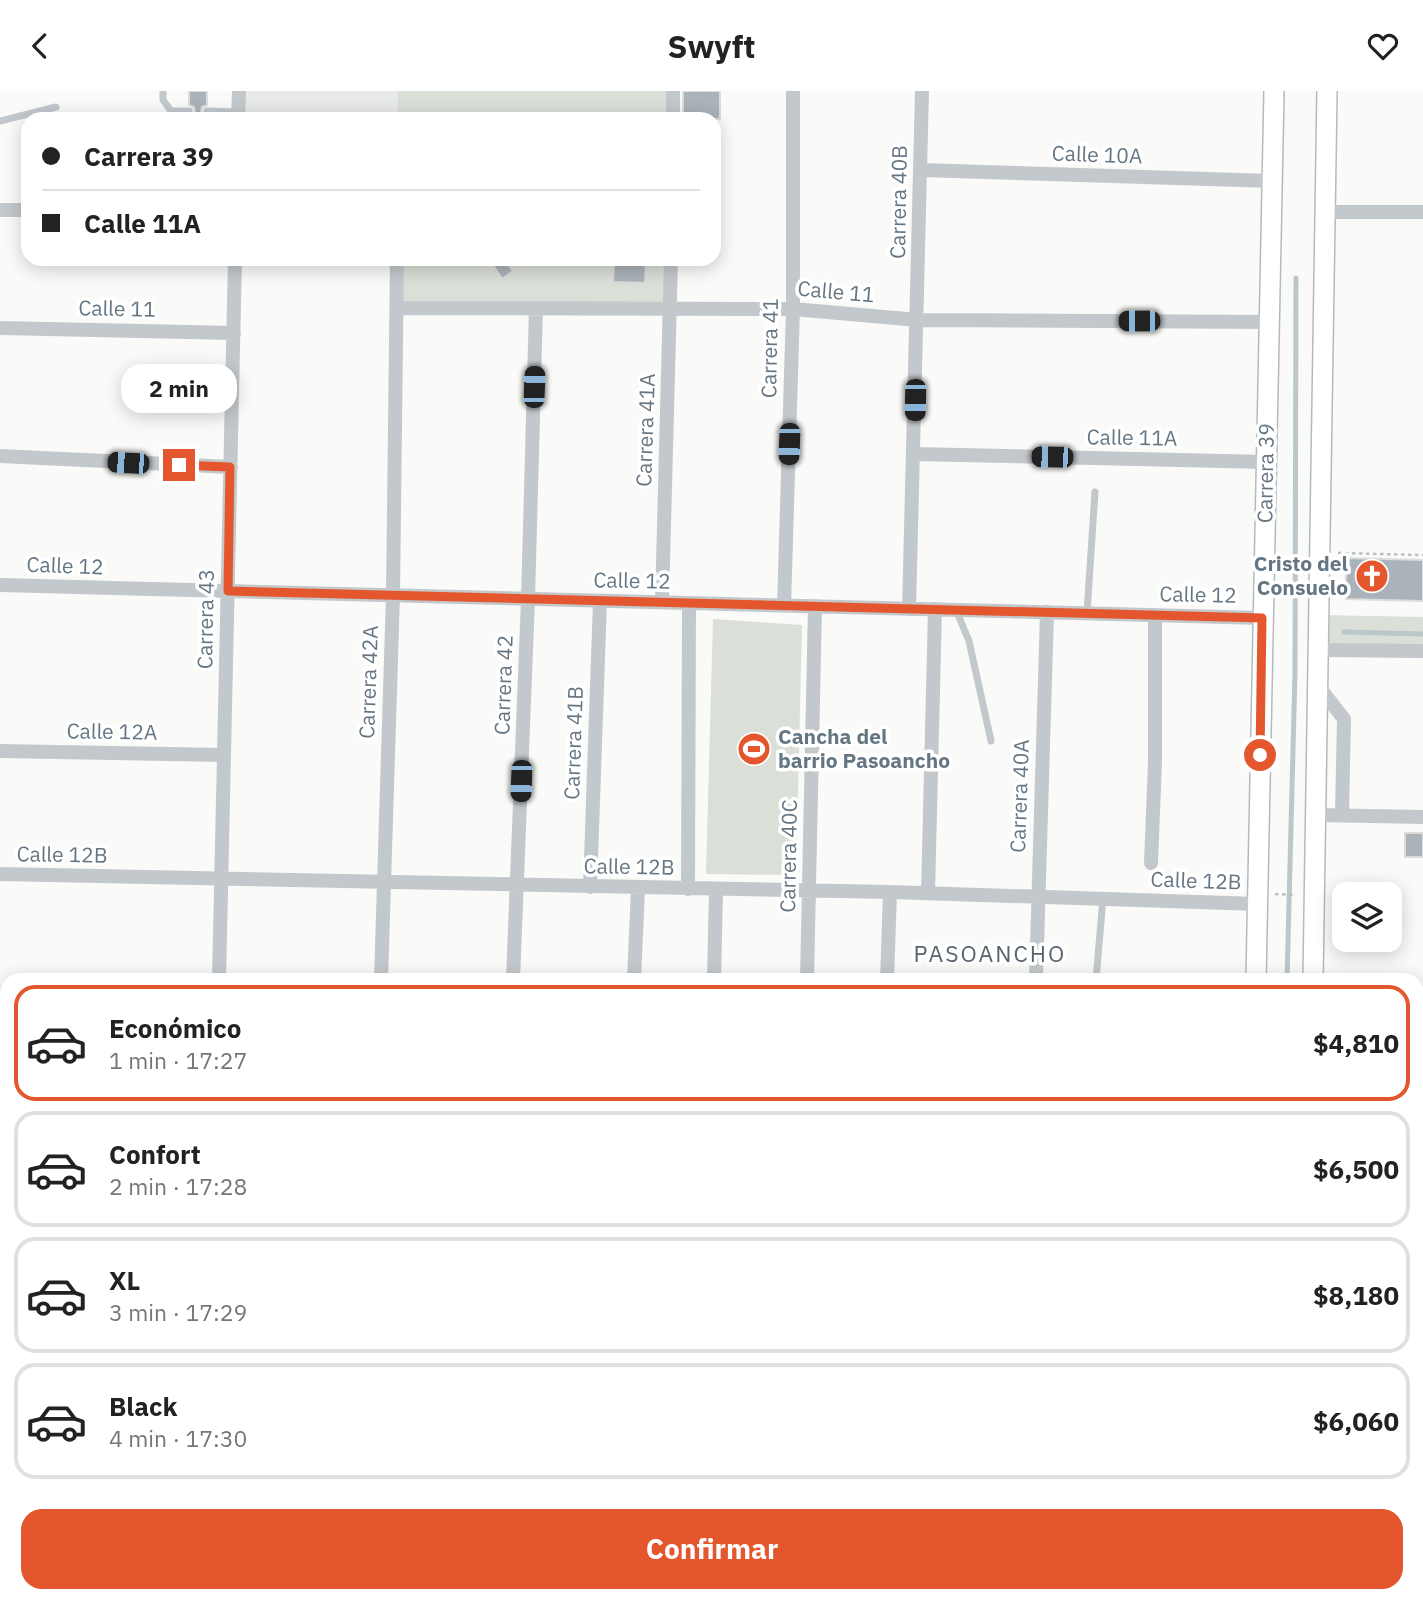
<!DOCTYPE html>
<html lang="es">
<meta charset="utf-8">
<style>
body{margin:0;font-family:"IBM Plex Sans",sans-serif;background:#f6f6f6;color:#222;height:100vh;display:flex;flex-direction:column;font-size:26px;white-space:nowrap}
*{box-sizing:border-box;margin:0}
p{font-size:23px;color:#767676}
.icon{flex:none;width:38px;height:38px;fill:none;stroke:currentColor;stroke-width:2;stroke-linecap:round;stroke-linejoin:round}
.map{position:relative;flex:1;overflow:hidden}
.side{position:absolute;left:0px;top:882px;width:1424px;height:630px;display:flex;flex-direction:column;background:#fff;border-radius:21px 21px 0 0;box-shadow:0 4px 18px #0003}
.side>*{flex:none}
.guide{position:absolute;left:21px;top:21px;width:700px;height:154px;border-radius:21px;box-shadow:0 4px 18px #0003;display:grid;align-content:center;height:154px;padding:0 21px;background:#fff}
.controls{position:absolute;left:1332px;top:791px;display:grid;gap:14px}
.controls a{display:grid;place-items:center;width:70px;height:70px;border-radius:14px;background:#fff;box-shadow:0 4px 18px #0003;font-size:35px}
.end{position:absolute;width:32px;height:32px;margin:-16px;border:9px solid #e4572e;background:#fff;box-shadow:0 0 0 4px #fff}
.from{border-radius:50%}
.bubble{position:absolute;height:49px;border-radius:21px;background:#fff;box-shadow:0 4px 18px #0003;font-size:23px;font-weight:700;line-height:49px;text-align:center}
.car{position:absolute;width:21px;height:42px;margin:-21px -10px;border-radius:9px;box-shadow:0 0 5px 2px #0007;background:linear-gradient(#222 24%,#8ab4d8 0 40%,#222 0 76%,#8ab4d8 0 86%,#222 0)}
.guide b{display:flex;align-items:center;gap:24px;height:66px;font-size:26px}
.guide b+b{border-top:2px solid #e0e0e0}
.guide i{width:18px;height:18px;background:#222}
ul{padding:12px 0 0;list-style:none}
li{display:flex;align-items:center;gap:21px;height:116px;margin:0 14px 10px;padding:0 7px;border:4px solid #e0e0e0;border-radius:21px}
li div{flex:1}
li b{display:block;font-size:26px}
li em{font-style:normal;font-weight:700}
li.active{border-color:#e4572e}
li>.icon{width:63px;height:63px;stroke-width:1.5}
.button{display:flex;gap:14px;margin-top:auto;padding:14px 21px}
.button a{flex:1;height:80px;border-radius:21px;background:#e4572e;color:#fff;font-size:28px;font-weight:700;line-height:80px;text-align:center}
header{display:flex;justify-content:space-between;align-items:center;height:91px;padding:0 21px;background:#fff;font-size:32px;font-weight:700}
.map>svg:first-child{display:block}
.built{fill:#e8e9e9}
.green{fill:#dadfd7}
.lines{fill:none;stroke-linecap:round;stroke-linejoin:round}
.stream{stroke:#bbc7cb;stroke-width:5}
.building{fill:#aab3b9;stroke:#dcdcda;stroke-width:2}
.secondary-casing{stroke:#b3babf;stroke-width:22}
.path{stroke:#bbbfc2;stroke-width:2.5;stroke-dasharray:3.5 3.5;stroke-linecap:butt}
.service{stroke:#c3c8cc;stroke-width:7}
.minor{stroke:#c3c8cc;stroke-width:14}
.tertiary{stroke:#c3c8cc;stroke-width:16}
.secondary{stroke:#fff;stroke-width:19}
.route{stroke:#e4572e;stroke-width:9}
.labels{text-anchor:middle;stroke-width:7;stroke-linejoin:round;paint-order:stroke}
.street-label{font-size:21px;fill:#657683;stroke:#fff}
.poi-label{font-size:21px;font-weight:bold;fill:#657683;stroke:#fff;text-anchor:end}
.neighbourhood-label{font-size:23px;letter-spacing:2px;fill:#57646e;stroke:#fff}
</style>
<header><svg class="icon" aria-label="back" viewBox="0 0 24 24"><path d="M15 5l-7 7 7 7"/></svg>Swyft<svg class="icon" aria-label="heart" viewBox="0 0 24 24"><path d="M12 20l-8-8c-3-5 5-10 8-4 3-6 11-1 8 4z"/></svg></header>
<div class="map">
<svg width="1423" height="1512" viewBox="0 0 1423 1512">
<rect width="100%" height="100%" fill="#fafaf8"/>
<path class="built" d="M239 0H398L397 28H238Z"/>
<path class="green" d="M398 0H673V28H397Z
M397 168H671L670 218 398 217Z
M1320 524 1423 526V560L1319 559Z
M713 528 802 534 796 784 706 783Z
M540 1505H711V1512H540Z"/>
<g class="lines">
<path class="stream" d="M1344 541 1423 543
M1287 889 1295 582 1296 187
M1418 1102H1423
M1273 1512V1505"/>
</g>
<path class="building" d="M189 0H207V14L202 16 201 20 207 28H189L195 21 194 16 189 14Z
M683 0H720V28H683Z
M502 168H504L513 180 502 188 493 174Z
M614 168H646L645 192 613 191Z
M1346 467 1423 469V510L1346 508Z
M1405 742H1423V766H1405Z"/>
<g class="lines">
<defs>
<path id="secondary" d="M1256 889 1274 0
M1313 889 1327 0
M0 1062H7
M1418 1082H1423
M0 1094H7
M1418 1118H1423
M1245 1512V1505
M1300 1512V1505"/>
</defs>
<use href="#secondary" class="secondary-casing"/>
<path class="path" d="M1338 462 1423 464
M1280 505H1302
M1275 803 1296 804"/>
<path class="service" d="M163 0V9L171 20H189
M207 20 238 21
M0 30 56 16
M956 519 969 550 991 650
M1087 522 1095 401
M1096 889 1103 807
M1103 1512V1505"/>
<path class="minor" d="M238 28 239 0
M673 28V0
M920 79 1272 90
M0 119H28
M1325 121H1423
M398 217 793 218 918 229 1270 231
M0 237 234 242
M914 363 1266 371
M0 365 231 376
M0 494 1262 527
M662 511 671 168
M784 515 793 218V0
M909 518 922 0
M1319 559 1423 560
M1319 596 1344 628 1342 724
M0 660 224 664
M1316 724 1423 726
M1151 772 1155 671V524
M0 783 890 801 1258 813
M590 796 600 510
M688 798 689 512
M928 802 935 518
M219 889 235 168
M381 889 393 504 397 168
M513 889 528 508 536 217
M634 889 638 797
M714 889 716 799
M807 889 815 515
M887 889 890 801
M1036 889 1047 521
M0 918H7
M1418 1394H1423
M959 1505V1512
M0 1512 7 1180
M124 1512V1505
M246 1512V1505
M758 1512V1505
M874 1512V1505
M1051 1512 1052 1505"/>
<path class="tertiary" d="M373 1512V1505"/>
<use href="#secondary" class="secondary"/>
</g>
<g class="lines">
<path class="route" d="M179 374 230 376 228 500 1262 527 1260 664"/>
</g>
<defs>
<symbol id="church-disc" viewBox="-11 -11 22 22"><circle r="9.5" fill="#e4572e" stroke="#fff"/><path d="M-1.2-6h2.4v3.5h3.3v2.4h-3.3V6h-2.4V-.1h-3.3v-2.4h3.3Z" fill="#fff"/></symbol>
<symbol id="stadium-disc" viewBox="-11 -11 22 22"><circle r="9.5" fill="#e4572e" stroke="#fff"/><path d="M0-5a6.5 5 0 1 0 0 10a6.5 5 0 1 0 0-10ZM-3.5-1.8h7v3.6h-7Z" fill="#fff"/></symbol>
</defs>
<g fill-rule="evenodd">
<use href="#church-disc" x="1353" y="466" width="38" height="38"/>
<use href="#stadium-disc" x="735" y="639" width="38" height="38"/>
</g>
<g class="labels">
<g class="street-label">
<text transform="translate(1097 64) rotate(2)" y="7">Calle 10A</text>
<text transform="translate(899 111) rotate(-89)" y="7">Carrera 40B</text>
<text transform="translate(836 201) rotate(5)" y="7">Calle 11</text>
<text transform="translate(117 218) rotate(1)" y="7">Calle 11</text>
<text transform="translate(770 257) rotate(-89)" y="7">Carrera 41</text>
<text transform="translate(646 339) rotate(-88)" y="7">Carrera 41A</text>
<text transform="translate(1132 347) rotate(1)" y="7">Calle 11A</text>
<text transform="translate(1266 382) rotate(-89)" y="7">Carrera 39</text>
<text transform="translate(65 475) rotate(2)" y="7">Calle 12</text>
<text transform="translate(632 490) rotate(1)" y="7">Calle 12</text>
<text transform="translate(1198 504) rotate(1)" y="7">Calle 12</text>
<text transform="translate(206 528) rotate(-89)" y="7">Carrera 43</text>
<text transform="translate(369 591) rotate(-88)" y="7">Carrera 42A</text>
<text transform="translate(504 594) rotate(-88)" y="7">Carrera 42</text>
<text transform="translate(112 641) rotate(1)" y="7">Calle 12A</text>
<text transform="translate(574 652) rotate(-88)" y="7">Carrera 41B</text>
<text transform="translate(1020 705) rotate(-88)" y="7">Carrera 40A</text>
<text transform="translate(62 764) rotate(1)" y="7">Calle 12B</text>
<text transform="translate(789 765) rotate(-89)" y="7">Carrera 40C</text>
<text transform="translate(629 776) rotate(1)" y="7">Calle 12B</text>
<text transform="translate(1196 790) rotate(2)" y="7">Calle 12B</text>
</g>
<g class="poi-label">
<text x="1348" y="480">Cristo del<tspan x="1348" dy="24">Consuelo</tspan></text>
<text x="778" y="653" text-anchor="start">Cancha del<tspan x="778" dy="24">barrio Pasoancho</tspan></text>
</g>
<g class="neighbourhood-label">
<text x="990" y="871">PASOANCHO</text>
</g>
</g>
</svg>
<div class="controls">
<a><svg class="icon" aria-label="layers" viewBox="0 0 24 24"><path d="M12 4l9 5-9 5-9-5zM3 14l9 5 9-5"/></svg></a>
</div>
<i class="end from" style="left:1260px;top:664px"></i>
<i class="end" style="left:179px;top:374px"></i>
<div class="bubble" style="left:121px;top:273px;width:116px">2 min</div>
<i class="car" style="left:1139px;top:230px;rotate:270deg"></i>
<i class="car" style="left:534px;top:296px;rotate:2deg"></i>
<i class="car" style="left:915px;top:309px;rotate:181deg"></i>
<i class="car" style="left:789px;top:353px;rotate:182deg"></i>
<i class="car" style="left:1052px;top:366px;rotate:271deg"></i>
<i class="car" style="left:128px;top:372px;rotate:273deg"></i>
<i class="car" style="left:521px;top:690px;rotate:182deg"></i>
<div class="guide">
<b><i class="from"></i>Carrera 39</b>
<b><i></i>Calle 11A</b>
</div>
<section class="side">
<ul>
<li class="active"><svg class="icon" aria-label="car" viewBox="0 0 24 24"><path d="M5 17H2v-5l4-1 3-4h7l3 4 3 1v5h-3M9 17h6M6 11h13"/><circle cx="7" cy="17" r="2"/><circle cx="17" cy="17" r="2"/></svg><div><b>Económico</b><p>1 min · 17:27</p></div><em>$4,810</em></li>
<li><svg class="icon" aria-label="car" viewBox="0 0 24 24"><path d="M5 17H2v-5l4-1 3-4h7l3 4 3 1v5h-3M9 17h6M6 11h13"/><circle cx="7" cy="17" r="2"/><circle cx="17" cy="17" r="2"/></svg><div><b>Confort</b><p>2 min · 17:28</p></div><em>$6,500</em></li>
<li><svg class="icon" aria-label="car" viewBox="0 0 24 24"><path d="M5 17H2v-5l4-1 3-4h7l3 4 3 1v5h-3M9 17h6M6 11h13"/><circle cx="7" cy="17" r="2"/><circle cx="17" cy="17" r="2"/></svg><div><b>XL</b><p>3 min · 17:29</p></div><em>$8,180</em></li>
<li><svg class="icon" aria-label="car" viewBox="0 0 24 24"><path d="M5 17H2v-5l4-1 3-4h7l3 4 3 1v5h-3M9 17h6M6 11h13"/><circle cx="7" cy="17" r="2"/><circle cx="17" cy="17" r="2"/></svg><div><b>Black</b><p>4 min · 17:30</p></div><em>$6,060</em></li>
</ul>
<div class="button"><a>Confirmar</a></div>
</section>
</div>
